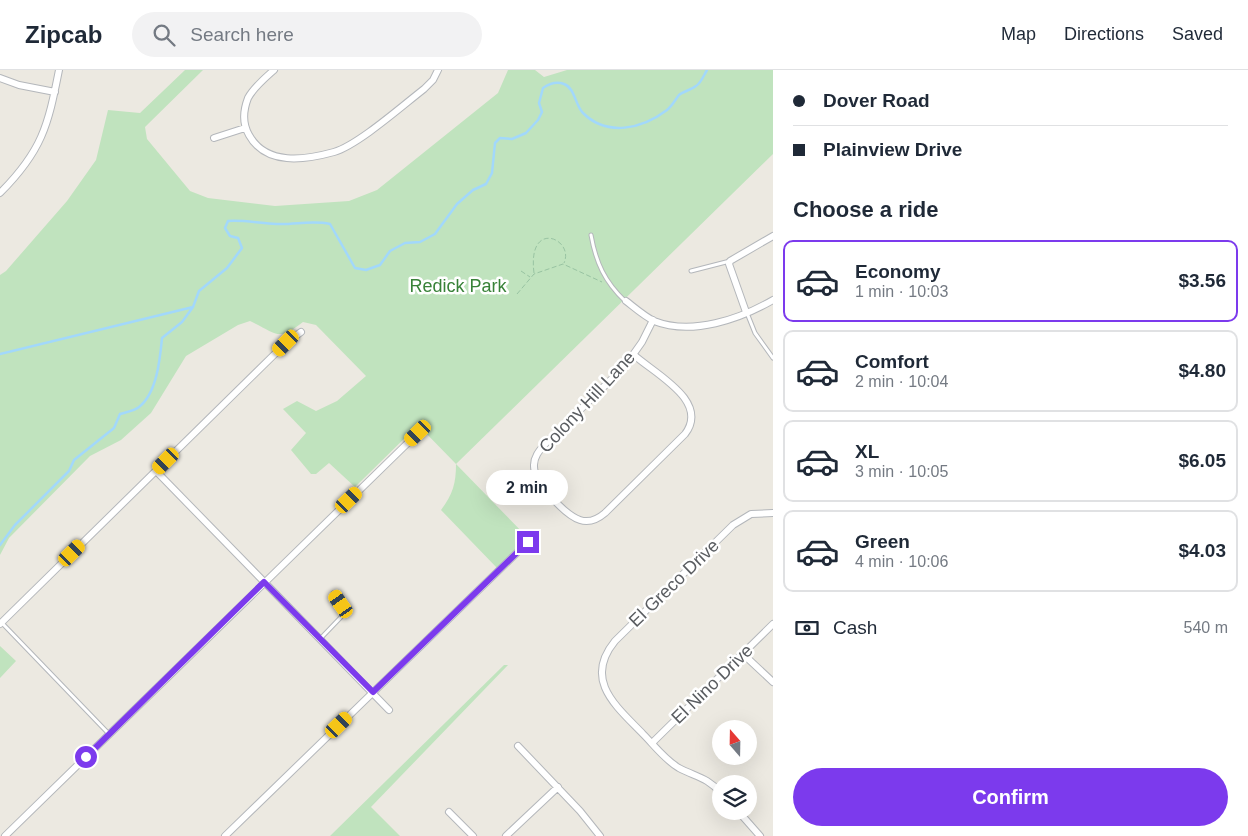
<!DOCTYPE html>
<meta charset="utf-8">
<style>
body{margin:0;font-family:Arial,sans-serif;background:#f2f2f3;color:#1f2937;height:100vh;display:flex;flex-direction:column;font-size:19px;white-space:nowrap}
*{box-sizing:border-box;margin:0}
p{font-size:16px;color:#747a83}
.icon{flex:none;width:28px;height:28px;fill:none;stroke:currentColor;stroke-width:2;stroke-linecap:round;stroke-linejoin:round}
.map{position:relative;flex:1;overflow:hidden}
.side{display:flex;flex-direction:column;background:#fff;width:475px}
.side>*{flex:none}
.banner{display:grid;align-content:center;height:110px;padding:0 20px;background:#fff}
.needle{width:32px;rotate:340deg}
.fabs{position:absolute;left:712px;top:650px;display:grid;gap:10px}
.fabs a{display:grid;place-items:center;width:45px;height:45px;border-radius:50%;background:#fff;box-shadow:0 5px 20px #0002;font-size:25px}
.end{position:absolute;width:22px;height:22px;margin:-11px;border:6px solid #7c3aed;background:#fff;box-shadow:0 0 0 2px #fff}
.from{border-radius:50%}
.bubble{position:absolute;height:35px;border-radius:18px;background:#fff;box-shadow:0 5px 20px #0002;font-size:16px;font-weight:700;line-height:35px;text-align:center}
.car{position:absolute;width:15px;height:30px;margin:-15px -8px;border-radius:6px;box-shadow:0 0 4px 1px #0007;background:linear-gradient(#f5c518 24%,#345 0 40%,#f5c518 0 76%,#345 0 86%,#f5c518 0)}
.banner b{display:flex;align-items:center;gap:18px;height:48px;font-size:19px}
.banner b+b{border-top:1px solid #e0e1e3}
.banner i{width:12px;height:12px;background:#1f2937}
ul{padding:0;list-style:none}
li{display:flex;align-items:center;gap:15px;height:82px;margin:0 10px 8px;padding:0 10px;border:2px solid #e0e1e3;border-radius:10px}
li div{flex:1}
li b{display:block;font-size:19px}
li em{font-style:normal;font-weight:700}
li.active{border-color:#7c3aed}
li>.icon{width:45px;height:45px;stroke-width:1.5}
h2{padding:0 20px;font-size:22px;line-height:60px}
.pay{display:flex;align-items:center;gap:12px;height:55px;padding:0 20px;font-size:19px}
.pay p{margin-inline-start:auto}
.cta{display:flex;gap:10px;margin-top:auto;padding:10px 20px}
.cta a{flex:1;height:58px;border-radius:30px;background:#7c3aed;color:#fff;font-size:20px;font-weight:700;line-height:58px;text-align:center}
header{display:flex;align-items:center;gap:30px;box-sizing:border-box;height:70px;padding:0 25px;background:#fff;border-bottom:1px solid #e0e1e3}
header strong{font-size:24px}
nav{display:flex;gap:28px;margin-inline-start:auto;font-size:18px}
.search{width:350px;height:45px;background:#f2f2f3;display:flex;align-items:center;gap:12px;box-sizing:border-box;padding:0 18px;border-radius:28px;color:#747a83;font-size:19px}
main{display:flex;flex:1;min-height:0}
.map>svg:first-child{display:block}
.green{fill:#c0e3be}
.lines{fill:none;stroke-linecap:round;stroke-linejoin:round}
.stream{stroke:#a2d8fb;stroke-width:2.5}
.service-casing{stroke:#b4b7bb;stroke-width:5}
.minor-casing{stroke:#b4b7bb;stroke-width:8}
.path{stroke:#98c3a2;stroke-width:1;stroke-dasharray:5 2.5;stroke-linecap:butt}
.service{stroke:#fff;stroke-width:3}
.minor{stroke:#fff;stroke-width:6}
.route{stroke:#7c3aed;stroke-width:6}
.labels{text-anchor:middle;stroke-width:5;stroke-linejoin:round;paint-order:stroke}
.park-label{font-size:18px;fill:#388238;stroke:#fff}
.street-label{font-size:18px;fill:#5a5d61;stroke:#fff}
</style>
<header>
<strong>Zipcab</strong>
<div class="search"><svg class="icon" aria-label="search" viewBox="0 0 24 24"><circle cx="10" cy="10" r="6"/><path d="M15 15l6 6"/></svg>Search here</div>
<nav><a>Map</a><a>Directions</a><a>Saved</a></nav>
</header>
<main>
<div class="map">
<svg width="773" height="766" viewBox="0 0 773 766">
<rect width="100%" height="100%" fill="#ece9e1"/>
<path class="green" d="M185 0H203L145 57 147 69 190 121 208 128 275 136 349 131 377 120 498 23 508 0H535L544 7 567 0H773V84L456 394 528 468 497 498 441 440C453 424 456 413 456 394L418 355 355 417 329 393 316 404H311L291 380 306 363 283 339 297 331 316 341 337 331 366 306 316 255 303 252C277 272 278 264 250 251L238 255 186 286 151 343 121 370 90 386 9 468 0 485V205L6 201 67 131 96 90 108 40 140 43Z
M0 576 16 591 0 608Z
M504 595H508L371 737 400 766H330Z"/>
<g class="lines">
<path class="stream" d="M0 284 193 237
M0 475 15 455 69 401 74 390 114 358 120 344C126 342 134 341 139 337 157 323 160 289 162 268L182 252 193 237 199 221 227 198 242 178 238 168 230 166 225 158 228 151C245 150 259 153 276 154 295 155 311 150 330 154L355 198 366 200 380 195 390 181 405 173 420 172 435 164 457 134 473 120 486 114 492 103 495 73 500 68 512 69 526 63 538 50 542 42 539 33 543 18C549 14 556 11 564 14 575 18 575 35 583 43 607 67 642 59 667 40 672 36 675 30 679 25 684 21 691 20 696 16 701 13 704 5 707 0"/>
<defs>
<path id="service" d="M591 165C596 193 605 212 625 231
M691 201 730 191
M747 243 755 263 773 288
M2 553 109 664
M320 569 344 544V540L333 523"/>
<path id="minor" d="M274 0C265 8 254 17 248 28 243 41 242 53 249 65 266 96 305 90 334 82 358 75 402 36 424 19L433 10 438 0
M0 8 19 15 55 22
M214 68 245 58
M0 123C42 81 48 56 59 0
M626 231C635 238 644 246 654 251 692 266 740 249 773 230
M746 242 729 194 730 191 773 166
M634 285C655 304 710 331 685 364L605 443C598 449 589 453 580 450 565 445 533 411 534 395 534 387 539 381 544 375L625 296 642 272 653 250
M156 401 389 640
M0 554 286 273 301 262
M743 584 773 612
M652 673 773 554
M518 676 580 741 600 766
M721 723C707 707 696 707 679 698 665 690 654 675 643 664 616 636 583 610 615 571L733 455 751 444 773 443
M738 741 760 766
M449 742 473 766
M5 766 418 363
M225 766 528 472
M506 766 558 717"/>
</defs>
<use href="#service" class="service-casing"/>
<use href="#minor" class="minor-casing"/>
<path class="path" d="M521 201 530 207
M534 203C527 148 575 169 564 193
M517 224 534 204 563 194 602 212"/>
<use href="#service" class="service"/>
<use href="#minor" class="minor"/>
</g>
<g class="lines">
<path class="route" d="M86 687 264 512 373 622 528 472"/>
</g>
<g class="labels">
<g class="park-label">
<text x="458" y="222">Redick Park</text>
</g>
<g class="street-label">
<text transform="translate(587 332) rotate(-47)" y="6">Colony Hill Lane</text>
<text transform="translate(674 513) rotate(-44)" y="6">El Greco Drive</text>
<text transform="translate(712 614) rotate(-44)" y="6">El Nino Drive</text>
</g>
</g>
</svg>
<div class="fabs">
<a><svg class="needle" viewBox="-14 -14 28 28"><path d="M0-13l5 13h-10z" fill="#e53935"/><path d="M0 13l5-13h-10z" fill="#747a83"/></svg></a>
<a><svg class="icon" aria-label="layers" viewBox="0 0 24 24"><path d="M12 4l9 5-9 5-9-5zM3 14l9 5 9-5"/></svg></a>
</div>
<i class="end from" style="left:86px;top:687px"></i>
<i class="end" style="left:528px;top:472px"></i>
<div class="bubble" style="left:486px;top:400px;width:82px">2 min</div>
<i class="car" style="left:286px;top:273px;rotate:225deg"></i>
<i class="car" style="left:418px;top:363px;rotate:226deg"></i>
<i class="car" style="left:166px;top:391px;rotate:225deg"></i>
<i class="car" style="left:349px;top:430px;rotate:46deg"></i>
<i class="car" style="left:72px;top:483px;rotate:45deg"></i>
<i class="car" style="left:341px;top:534px;rotate:325deg"></i>
<i class="car" style="left:339px;top:655px;rotate:46deg"></i>
</div>
<section class="side">
<div class="banner">
<b><i class="from"></i>Dover Road</b>
<b><i></i>Plainview Drive</b>
</div>
<h2>Choose a ride</h2>
<ul>
<li class="active"><svg class="icon" aria-label="car" viewBox="0 0 24 24"><path d="M5 17H2v-5l4-1 3-4h7l3 4 3 1v5h-3M9 17h6M6 11h13"/><circle cx="7" cy="17" r="2"/><circle cx="17" cy="17" r="2"/></svg><div><b>Economy</b><p>1 min · 10:03</p></div><em>$3.56</em></li>
<li><svg class="icon" aria-label="car" viewBox="0 0 24 24"><path d="M5 17H2v-5l4-1 3-4h7l3 4 3 1v5h-3M9 17h6M6 11h13"/><circle cx="7" cy="17" r="2"/><circle cx="17" cy="17" r="2"/></svg><div><b>Comfort</b><p>2 min · 10:04</p></div><em>$4.80</em></li>
<li><svg class="icon" aria-label="car" viewBox="0 0 24 24"><path d="M5 17H2v-5l4-1 3-4h7l3 4 3 1v5h-3M9 17h6M6 11h13"/><circle cx="7" cy="17" r="2"/><circle cx="17" cy="17" r="2"/></svg><div><b>XL</b><p>3 min · 10:05</p></div><em>$6.05</em></li>
<li><svg class="icon" aria-label="car" viewBox="0 0 24 24"><path d="M5 17H2v-5l4-1 3-4h7l3 4 3 1v5h-3M9 17h6M6 11h13"/><circle cx="7" cy="17" r="2"/><circle cx="17" cy="17" r="2"/></svg><div><b>Green</b><p>4 min · 10:06</p></div><em>$4.03</em></li>
</ul>
<div class="pay"><svg class="icon" aria-label="cash" viewBox="0 0 24 24"><path d="M3 7h18v10H3z"/><circle cx="12" cy="12" r="2"/></svg>Cash<p>540 m</p></div>
<div class="cta"><a>Confirm</a></div>
</section>
</main>
